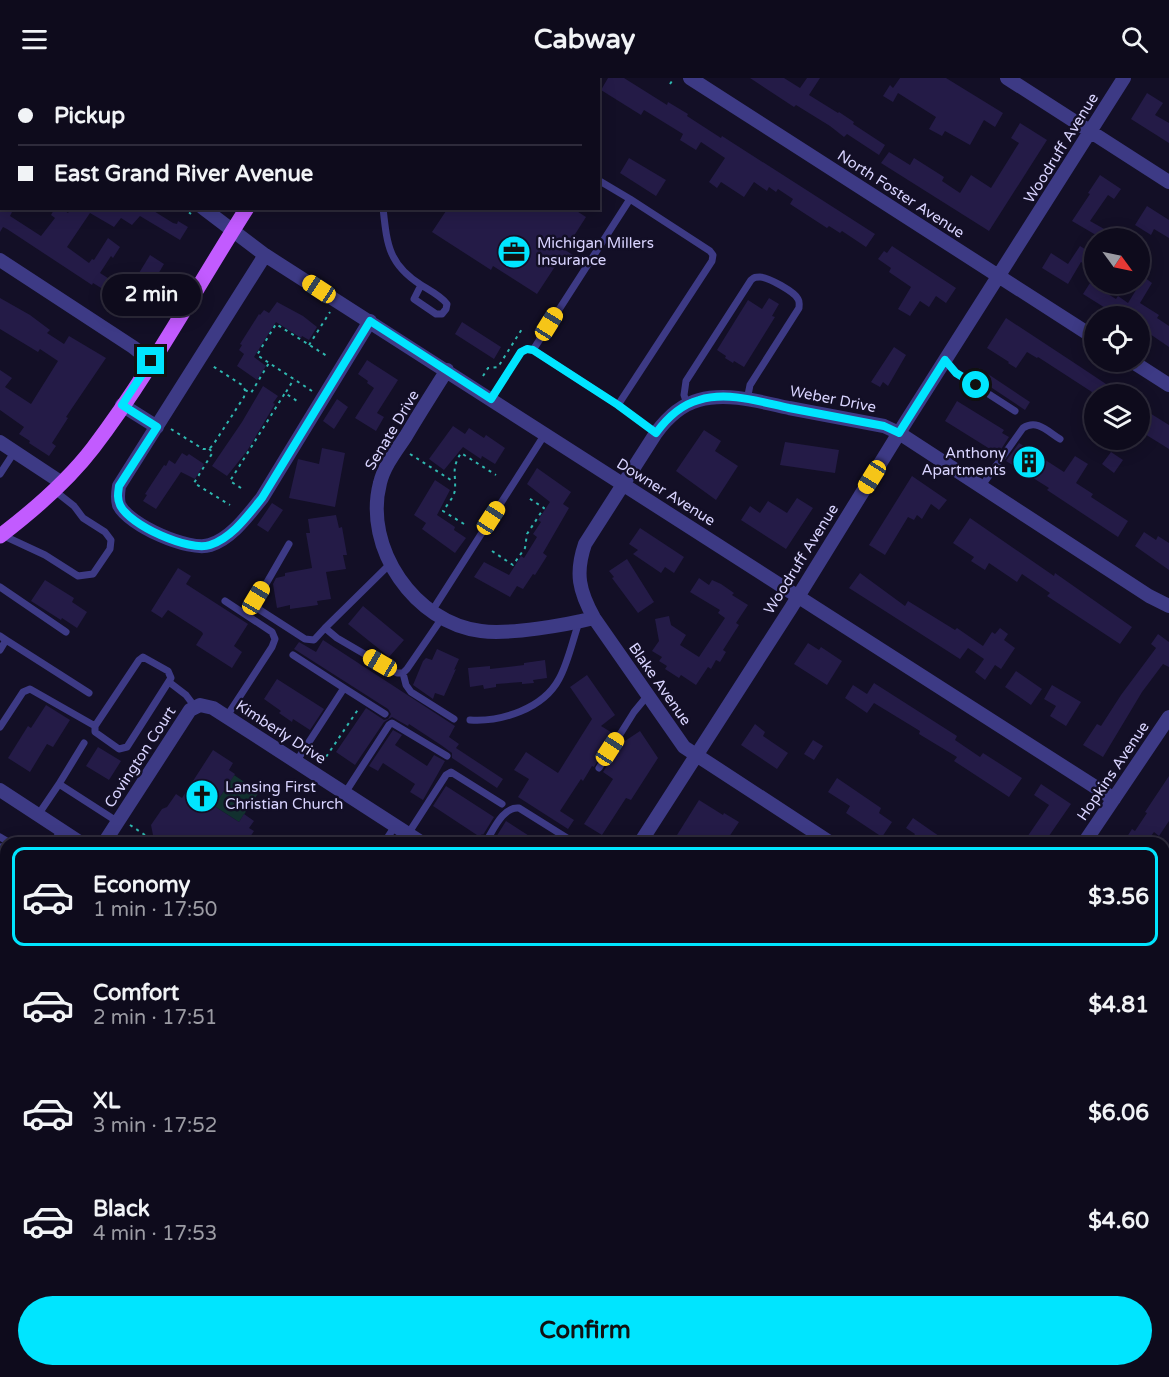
<!DOCTYPE html>
<meta charset="utf-8">
<style>
body{margin:0;font-family:"Varela Round",sans-serif;background:#171425;color:#f1f3f6;height:100vh;display:flex;flex-direction:column;font-size:22px;white-space:nowrap}
*{box-sizing:border-box;margin:0}
p{font-size:20px;color:#9b9ba3}
.icon{flex:none;width:33px;height:33px;fill:none;stroke:currentColor;stroke-width:2;stroke-linecap:round;stroke-linejoin:round}
.map{position:relative;flex:1;overflow:hidden}
.drawer{position:absolute;left:0px;top:759px;width:1170px;height:540px;display:flex;flex-direction:column;background:#0e0b1c;border-radius:18px 18px 0 0;box-shadow:0 3px 15px #0003,0 0 0 2px #2e2b3b}
.drawer>*{flex:none}
.banner{position:absolute;left:0px;top:0px;width:600px;height:132px;box-shadow:0 3px 15px #0003,0 0 0 2px #2e2b3b;display:grid;align-content:center;height:132px;padding:0 18px;background:#0e0b1c}
.needle{width:39px;rotate:123deg}
.controls{position:absolute;left:1084px;top:150px;display:grid;gap:12px}
.controls a{display:grid;place-items:center;width:66px;height:66px;border-radius:50%;background:#0e0b1c;box-shadow:0 3px 15px #0003,0 0 0 2px #2e2b3b;font-size:30px}
.end{position:absolute;width:27px;height:27px;margin:-14px;border:8px solid #00e5ff;background:#111;box-shadow:0 0 0 3px #111}
.from{border-radius:50%}
.bubble{position:absolute;height:42px;border-radius:21px;background:#0e0b1c;box-shadow:0 3px 15px #0003,0 0 0 2px #2e2b3b;font-size:20px;font-weight:700;line-height:42px;text-align:center}
.car{position:absolute;width:18px;height:36px;margin:-18px -9px;border-radius:8px;box-shadow:0 0 4px 2px #0007;background:linear-gradient(#f5c518 24%,#345 0 40%,#f5c518 0 76%,#345 0 86%,#f5c518 0)}
.banner b{display:flex;align-items:center;gap:21px;height:57px;font-size:22px}
.banner b+b{border-top:2px solid #2e2b3b}
.banner i{width:15px;height:15px;background:#f1f3f6}
ul{padding:10px 0 0;list-style:none}
li{display:flex;align-items:center;gap:18px;height:99px;margin:0 12px 9px;padding:0 6px;border:3px solid transparent;border-radius:12px}
li div{flex:1}
li b{display:block;font-size:22px}
li em{font-style:normal;font-weight:700}
li.on{border-color:#00e5ff}
li>.icon{width:54px;height:54px;stroke-width:1.5}
.button{display:flex;gap:12px;margin-top:auto;padding:12px 18px}
.button a{flex:1;height:69px;border-radius:36px;background:#00e5ff;color:#111;font-size:24px;font-weight:700;line-height:69px;text-align:center}
header{display:flex;justify-content:space-between;align-items:center;height:78px;padding:0 18px;background:#0e0b1c;font-size:27px;font-weight:700}
.map>svg:first-child{display:block}
.green{fill:#12302f}
.lines{fill:none;stroke-linecap:round;stroke-linejoin:round}
.stream{stroke:#0c2248;stroke-width:4}
.building{fill:#241b47}
.path{stroke:#2fb8b0;stroke-width:2;stroke-dasharray:3 4.5;stroke-linecap:butt}
.service{stroke:#3d3a85;stroke-width:7}
.minor{stroke:#3d3a85;stroke-width:14}
.primary{stroke:#c25bff;stroke-width:15}
.motorway{stroke:#ff4fa3;stroke-width:18}
.route{stroke:#00e5ff;stroke-width:8}
.labels{text-anchor:middle;stroke-width:5;stroke-linejoin:round;paint-order:stroke}
.street-label{font-size:15px;fill:#d9d4ff;stroke:#130f26}
.poi-label{font-size:15px;fill:#d9d4ff;stroke:#130f26;text-anchor:start}
</style>
<header><svg class="icon" aria-label="menu" viewBox="0 0 24 24"><path d="M4 6h16M4 12h16M4 18h16"/></svg>Cabway<svg class="icon" aria-label="search" viewBox="0 0 24 24"><circle cx="10" cy="10" r="6"/><path d="M15 15l6 6"/></svg></header>
<div class="map">
<svg width="1169" height="1299" viewBox="0 0 1169 1299">
<rect width="100%" height="100%" fill="#130f26"/>
<path class="green" d="M234 697 259 714 239 744 214 728Z
M1169 811V1103L1164 1100V818Z
M1164 1133 1169 1136V1299H1039L1031 1293H1164Z"/>
<g class="lines">
<path class="stream" d="M1164 1233 1169 1235"/>
</g>
<path class="building" d="M608 0H624L667 27 668 24 688 36 687 38 721 60 722 58 875 156 866 169 842 153 840 155 829 148 827 150 790 126 793 121 778 111 776 114 769 109 767 113 754 104 744 119 721 104 717 110 709 104 725 80 701 64 696 72 680 62 683 56 644 32 641 37 601 12Z
M750 0H784L800 10 807 0H820L809 17 838 35 839 34 854 44 853 46 885 67 879 77 847 56 844 59 830 48 796 27 794 29Z
M900 0H946L1003 35 995 49 984 42 970 67 945 53 942 58 929 51 936 39 898 15 893 24 883 18 890 7 893 10Z
M1147 15 1163 25 1155 37 1169 45V65L1131 41Z
M1020 45 1047 62 989 153 881 85 889 74 910 87 914 80 944 99 942 103 960 115 971 97 991 110 1019 65 1011 60Z
M629 80 666 102 656 118 620 95Z
M1100 97 1121 111 1114 121 1108 117 1090 143 1106 152 1101 160 1072 143 1090 116 1088 115Z
M1147 128 1169 142V160L1154 151 1151 157 1135 147Z
M0 130H14L10 138 41 158 55 140 51 137 55 130H61L68 135 71 130H149L173 145 177 146 178 143 188 149 180 162 140 138 132 147 121 140 114 149 90 135 67 169 89 185 92 181 94 182 108 160 120 169 113 180 111 178 100 195 125 211 136 195H139L150 177 164 186 154 203 149 199 136 219 140 221 132 233 117 224 119 221 93 205 92 207 7 151 3 149 0 154Z
M448 130H572L586 139 565 172 573 177 566 189 558 184 537 216 493 188 491 192 432 154Z
M892 168 956 210 946 225 936 218 929 229 920 223 910 238 898 231 911 209 889 194 891 190 878 181 884 173 887 175Z
M1080 168 1091 175 1084 186 1081 184 1068 206 1042 190 1051 175 1068 186Z
M1144 199 1152 205 1140 225 1159 237 1157 240 1169 248V269L1147 254 1146 256 1140 252V238H1118L1083 216 1090 205 1116 221 1118 218 1128 225Z
M0 220 30 237 50 252 47 255 64 266 69 258 106 280 66 339 68 340 52 365 56 368 49 378 29 365 30 363 19 356 24 349 0 332V292L12 300 5 309 31 326 58 283 40 271 38 274 0 251Z
M769 220 779 226 772 238 775 239 744 289 734 283 733 285 725 280 726 278 717 272 748 222 762 231Z
M277 224 303 238 317 249 309 262 302 258 301 260 276 244 254 279 266 288 257 302 237 288 244 276 239 272 242 267 240 266 259 236 260 237 264 232 269 235Z
M1006 240 1079 288 1121 316H1095L1038 279 1037 280 1027 274 1016 290 1008 285 1009 284 987 270Z
M462 244 501 269 494 281 455 256Z
M894 269 906 277 888 308 883 304 880 309 871 304Z
M367 282 398 302 377 335 384 339 376 353 355 340 374 310 367 305 368 303 358 296Z
M979 290 1030 324 1025 332 974 298Z
M263 308 278 318 273 325 275 326 247 373 227 398 212 388 242 344Z
M337 321 348 329 334 351 323 343Z
M957 323 1004 352 1002 355 1009 359 998 376 945 343Z
M1140 329 1169 347V371L1140 353Z
M453 348 465 356 469 350 484 360 486 357 505 370 495 386 482 378 481 381 463 369 444 392 429 381Z
M704 352 721 363 715 373 738 388 716 422 676 393Z
M785 364 839 372 835 395 780 387Z
M1019 365 1064 394 1075 378 1088 386 1076 405 1093 416 1091 419 1128 443 1118 459 1047 412 1049 410 1006 383Z
M322 370 345 375 335 429 289 420 298 381 319 386Z
M1111 374 1123 382 1114 395 1102 386Z
M182 375 187 378 189 376 204 386 195 401 181 394 156 431 143 423 147 417 145 416 164 387 166 388 169 382 175 386Z
M537 390 571 414 563 426 569 430 543 475 547 478 535 497 533 496 523 511 517 508 510 519 474 499 484 484 509 497 521 478 524 480 537 459 533 456 541 444 538 442 550 424 527 406Z
M912 398 947 422 939 432 931 426 922 441 917 437 914 442 908 439 885 477 869 467Z
M435 402 450 412 437 437 455 449 454 452 466 460 455 475 422 451 426 445 414 437Z
M797 420 813 430 786 471 741 442 750 428 760 435 768 423 787 435Z
M272 425 283 432 268 454 257 447Z
M336 437 339 450 342 449 347 477H343L346 491 326 494 331 521 317 523 318 527 290 531V527L277 530 273 506 276 500 285 498V495L312 490 306 455H310L308 441Z
M970 440 1054 498 1055 495 1132 549 1120 566 1047 518 1050 515 1022 496 1017 504 989 485 985 492 971 483 974 479 953 465Z
M640 450 684 479 674 495 665 489 661 495 633 476 638 472 629 466Z
M1144 454 1156 462 1158 458 1169 465V492L1135 468Z
M627 481 654 524 638 535 612 500 614 499 609 493Z
M178 490 191 498 186 506 248 546 234 568 242 574 232 590 196 567 203 556 202 554 168 532 162 540 151 533Z
M860 495 905 528 908 523 955 552 957 550 983 568 992 554 995 556 1000 550 1008 556 1004 562 1015 570 1001 591 995 587 985 602 975 594 984 581 968 570 960 581 849 510Z
M699 500 709 507 712 502 721 506 734 515 732 517 748 527 736 545 739 547 723 572 726 574 720 584 716 582 711 591 708 589 696 607 681 597 679 600 665 591 667 588 659 583 662 579 652 573 659 563 655 541 669 538 671 547 686 557 680 567 699 579 725 540 718 535 720 532 690 514Z
M45 502 74 520 72 524 87 534 77 550 62 540 61 542 31 523Z
M363 528 404 562 389 579 348 546Z
M1158 556 1169 564V589L1163 586 1142 614 1103 679 1083 667 1097 646 1101 648 1121 617 1156 570 1151 566Z
M323 562 455 648 449 659 459 666 456 670 503 701 497 710 452 680V675L441 667 409 646 408 648 392 639 384 644 355 687 336 674 366 630 384 642 388 641 391 636 388 631 294 571 299 564 316 574Z
M808 565 819 572 821 569 842 583 827 607 794 586Z
M437 571 459 581 454 592 456 591 444 618 435 615 433 621 413 607 423 583 426 580 432 582Z
M545 582 547 600 533 602 534 605 522 606V604L496 606V609L484 611 483 607 470 609 468 590 490 588V591L524 587V585Z
M1016 593 1042 611 1031 627 1005 609Z
M587 597 615 637 601 648 614 656 594 689 592 688 583 703 581 701 560 733 574 742 568 751 518 719 529 701 514 692 526 674 558 695 592 641 570 609Z
M277 601 324 631 310 652 293 641 292 644 279 635 281 633 264 621Z
M874 605 957 658 955 662 980 679 983 675 1022 700 1009 719 954 683 957 679 919 656 920 653 874 625 867 635 845 620 853 607 867 616Z
M1052 607 1081 624 1066 648 1050 638 1056 628 1044 621Z
M46 627 70 642 53 669 47 666 30 694 8 680 28 648 31 650Z
M755 646 765 654 763 658 788 675 777 691 741 667Z
M393 652 402 657 395 667 427 688 434 677 445 683 423 722 410 714 415 706 383 685 378 693 369 688Z
M640 653 658 680 631 722 626 720 602 757 584 746 613 701 603 694 623 662 625 663Z
M813 662 823 668 814 682 804 676Z
M98 669 121 683 109 702 86 688Z
M213 672 233 685 229 692 235 696 214 728 239 744 244 736 254 743 249 750 254 753 246 765H166L153 757 151 747 162 731 167 729 176 716 182 720Z
M1169 698V743L1159 758 1154 754 1146 765H1123L1132 751 1135 753 1147 735 1145 734Z
M837 700 881 730 879 735 892 744 882 759 846 735 850 728 828 714Z
M1041 706 1071 726 1044 765H1023L1049 727 1034 717Z
M446 708 494 739 483 757 482 756 480 759 433 728Z
M699 722 723 737 724 735 739 744 725 765H672Z
M913 740 949 765H909L915 756 906 750Z
M506 743 540 765H495L493 764Z"/>
<g class="lines">
<path class="path" d="M23 0 25 2
M275 0 277 2
M670 6 674 0
M183 130 191 136
M309 267 330 234
M483 298 488 290 498 289 522 251
M245 312 251 315 269 285
M312 313 257 277 276 246 327 278
M286 314 294 301
M171 351 203 371H209L213 367 244 319 245 312 242 307 211 287
M209 371 213 374 194 405 230 427
M410 376 454 404
M241 410 230 403 285 315 297 323
M464 446 443 433C447 427 454 419 455 412 456 395 451 391 461 375L496 397
M492 473 513 487 525 470 527 456 544 430 527 419
M322 685 359 630
M130 747 157 765"/>
<path class="service" d="M593 2 594 0
M598 102 630 121
M383 130C387 166 388 186 421 207 429 212 441 218 447 226L446 231 442 236H436L414 221 421 207
M533 272 630 121 710 173 713 177 712 183 618 327
M945 282 956 295 1015 333
M491 321 521 274 527 271 533 272 618 327 656 355
M687 326 684 317 686 303 751 202C755 199 755 199 760 199 768 199 795 214 798 221 800 224 799 227 799 230L750 307 747 322
M0 396 15 373
M981 409 1023 350C1037 341 1047 353 1060 361
M2 457 45 477 78 498 93 496 110 471 111 462 105 454 83 440 74 428 55 413
M289 466 255 525 260 532 305 561 314 562 325 550
M390 486 325 550 337 560 397 595H403L407 591 442 540
M0 509 66 554
M225 523 272 554 275 561 272 569 227 638
M432 533 545 356
M0 558 6 562 0 572
M6 562 89 615
M293 577 344 610 296 684
M143 579 168 593 171 600 127 669 119 671 95 654V648L139 582Z
M403 595 406 607 411 614 454 641
M169 604 186 617 195 629
M344 610 385 636
M470 642C501 644 543 631 559 601 568 585 573 561 579 544
M0 649 23 614 30 611 95 648
M84 665 59 706 118 744
M599 690 634 634 648 617
M345 715 389 647 392 645 447 678
M38 737 59 706
M408 756 446 697 451 694 502 726
M0 759 10 765
M53 765 61 752
M384 765 395 748
M485 765C493 753 503 728 519 730L575 765
M0 769 6 768
M0 853 6 843
M0 988 6 979
M0 1083 6 1074
M171 1299 174 1293
M207 1299 211 1293"/>
<path class="minor" d="M2 0 4 2
M300 0 302 2
M690 0 1095 260
M1007 0 1169 104
M203 130 265 177 1114 721
M265 177 119 408C118 415 117 420 119 427 129 447 189 474 210 467 232 460 248 437 262 420L370 243
M0 182 133 269 151 283
M1133 284 1169 307
M447 292C433 314 419 336 406 358 396 373 384 388 380 405 363 470 415 545 481 553 509 557 566 547 594 540
M122 327 157 349
M0 364 62 405
M0 712 81 765
M104 765 190 632 200 627 213 630 422 765
M640 765 791 530 907 342 1124 0
M831 765 684 669 594 540C579 513 575 495 585 466L656 355C667 340 680 327 699 322 728 314 761 324 789 330 821 336 853 342 884 348L899 355 1149 518 1169 528
M1084 765 1169 639
M0 926 6 917
M0 1046 6 1050
M384 1293 393 1299
M887 1293 896 1299
M290 1299 294 1293
M505 1299 509 1293"/>
<path class="primary" d="M330 2 331 0
M0 458C34 432 67 404 93 370 150 295 196 210 247 130"/>
<path class="motorway" d="M0 1184 6 1192
M0 1274 6 1282
M14 1293 19 1299
M81 1293 86 1299"/>
</g>
<g class="lines">
<path class="route" d="M151 283 122 327 157 349 119 408C118 415 117 420 120 427 129 447 189 474 210 467 232 460 248 437 262 420L370 243 491 321 521 274 527 271 533 272 618 327 656 355C667 340 680 327 699 322 728 313 761 324 789 330 821 336 853 342 884 348L899 355 945 282 956 295 976 307"/>
</g>
<defs>
<symbol id="office-disc" viewBox="-11 -11 22 22"><circle r="9.5" fill="#00e5ff" stroke="#130f26"/><path d="M-6-3h4V-5.5h4V-3h4V5H-6ZM-1-4.5V-3h2v-1.5ZM-6 0V1H6V0Z" fill="#111"/></symbol>
<symbol id="building-disc" viewBox="-11 -11 22 22"><circle r="9.5" fill="#00e5ff" stroke="#130f26"/><path d="M-4-6H4V6H1V3H-1V6H-4ZM-2.5-4.3h1.7v1.8h-1.7ZM.8-4.3h1.7v1.8H.8ZM-2.5-1h1.7V.8h-1.7ZM.8-1h1.7V.8H.8Z" fill="#111"/></symbol>
<symbol id="church-disc" viewBox="-11 -11 22 22"><circle r="9.5" fill="#00e5ff" stroke="#130f26"/><path d="M-1.2-6h2.4v3.5h3.3v2.4h-3.3V6h-2.4V-.1h-3.3v-2.4h3.3Z" fill="#111"/></symbol>
</defs>
<g fill-rule="evenodd">
<use href="#office-disc" x="495" y="155" width="38" height="38"/>
<use href="#building-disc" x="1010" y="365" width="38" height="38"/>
<use href="#church-disc" x="183" y="699" width="38" height="38"/>
</g>
<g class="labels">
<g class="street-label">
<text transform="translate(1061 70) rotate(-58)" y="5">Woodruff Avenue</text>
<text transform="translate(901 116) rotate(33)" y="5">North Foster Avenue</text>
<text transform="translate(833 321) rotate(11)" y="5">Weber Drive</text>
<text transform="translate(392 352) rotate(-59)" y="5">Senate Drive</text>
<text transform="translate(666 414) rotate(32)" y="5">Downer Avenue</text>
<text transform="translate(801 481) rotate(-58)" y="5">Woodruff Avenue</text>
<text transform="translate(660 606) rotate(55)" y="5">Blake Avenue</text>
<text transform="translate(281 654) rotate(33)" y="5">Kimberly Drive</text>
<text transform="translate(140 679) rotate(-57)" y="5">Covington Court</text>
<text transform="translate(1113 693) rotate(-56)" y="5">Hopkins Avenue</text>
</g>
<g class="poi-label">
<text x="537" y="170">Michigan Millers<tspan x="537" dy="17">Insurance</tspan></text>
<text x="1006" y="380" text-anchor="end">Anthony<tspan x="1006" dy="17">Apartments</tspan></text>
<text x="225" y="714">Lansing First<tspan x="225" dy="17">Christian Church</tspan></text>
</g>
</g>
</svg>
<div class="controls">
<a><svg class="needle" viewBox="-14 -14 28 28"><path d="M0-13l5 13h-10z" fill="#e53935"/><path d="M0 13l5-13h-10z" fill="#9b9ba3"/></svg></a>
<a><svg class="icon" aria-label="locate" viewBox="0 0 24 24"><circle cx="12" cy="12" r="6"/><path d="M12 2v4M12 18v4M2 12h4M18 12h4"/></svg></a>
<a><svg class="icon" aria-label="layers" viewBox="0 0 24 24"><path d="M12 4l9 5-9 5-9-5zM3 14l9 5 9-5"/></svg></a>
</div>
<i class="end from" style="left:976px;top:307px"></i>
<i class="end" style="left:151px;top:283px"></i>
<div class="bubble" style="left:102px;top:196px;width:99px">2 min</div>
<i class="car" style="left:319px;top:211px;rotate:303deg"></i>
<i class="car" style="left:549px;top:246px;rotate:32deg"></i>
<i class="car" style="left:872px;top:399px;rotate:212deg"></i>
<i class="car" style="left:491px;top:440px;rotate:33deg"></i>
<i class="car" style="left:256px;top:520px;rotate:31deg"></i>
<i class="car" style="left:380px;top:585px;rotate:300deg"></i>
<i class="car" style="left:610px;top:671px;rotate:33deg"></i>
<div class="banner">
<b><i class="from"></i>Pickup</b>
<b><i></i>East Grand River Avenue</b>
</div>
<section class="drawer">
<ul>
<li class="on"><svg class="icon" aria-label="car" viewBox="0 0 24 24"><path d="M5 17H2v-5l4-1 3-4h7l3 4 3 1v5h-3M9 17h6M6 11h13"/><circle cx="7" cy="17" r="2"/><circle cx="17" cy="17" r="2"/></svg><div><b>Economy</b><p>1 min · 17:50</p></div><em>$3.56</em></li>
<li><svg class="icon" aria-label="car" viewBox="0 0 24 24"><path d="M5 17H2v-5l4-1 3-4h7l3 4 3 1v5h-3M9 17h6M6 11h13"/><circle cx="7" cy="17" r="2"/><circle cx="17" cy="17" r="2"/></svg><div><b>Comfort</b><p>2 min · 17:51</p></div><em>$4.81</em></li>
<li><svg class="icon" aria-label="car" viewBox="0 0 24 24"><path d="M5 17H2v-5l4-1 3-4h7l3 4 3 1v5h-3M9 17h6M6 11h13"/><circle cx="7" cy="17" r="2"/><circle cx="17" cy="17" r="2"/></svg><div><b>XL</b><p>3 min · 17:52</p></div><em>$6.06</em></li>
<li><svg class="icon" aria-label="car" viewBox="0 0 24 24"><path d="M5 17H2v-5l4-1 3-4h7l3 4 3 1v5h-3M9 17h6M6 11h13"/><circle cx="7" cy="17" r="2"/><circle cx="17" cy="17" r="2"/></svg><div><b>Black</b><p>4 min · 17:53</p></div><em>$4.60</em></li>
</ul>
<div class="button"><a>Confirm</a></div>
</section>
</div>
